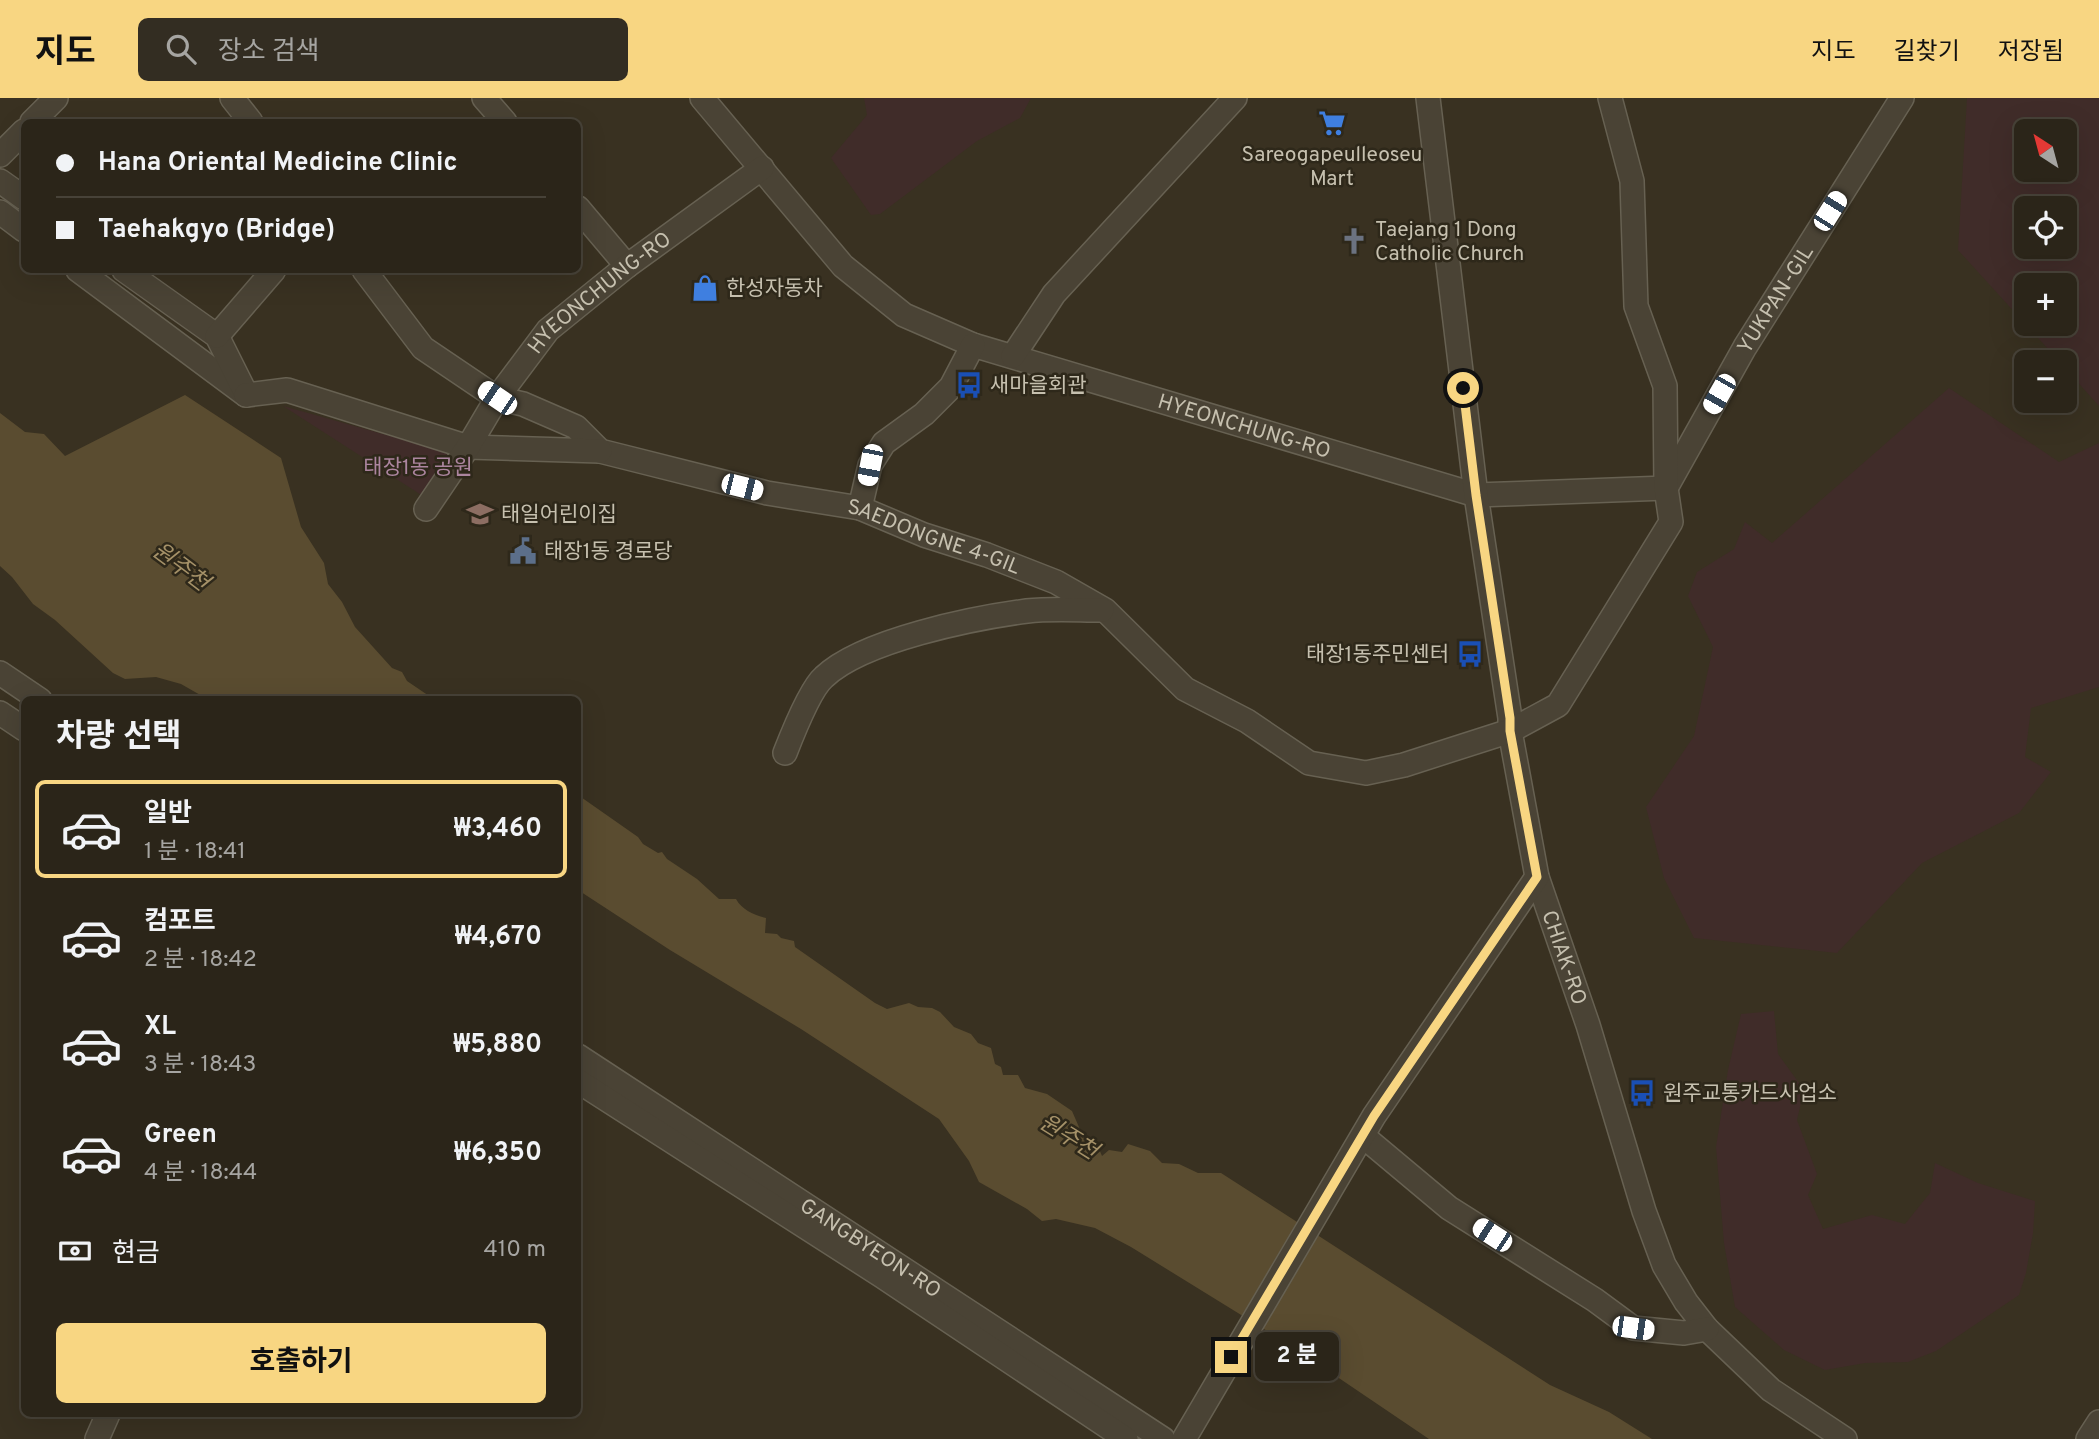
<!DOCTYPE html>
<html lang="ko">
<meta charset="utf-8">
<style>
body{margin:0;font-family:Overpass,"Noto Sans KR",sans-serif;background:#332d22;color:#f1f3f6;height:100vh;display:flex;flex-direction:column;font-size:26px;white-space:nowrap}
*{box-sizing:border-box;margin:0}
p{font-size:23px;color:#a6a5a2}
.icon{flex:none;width:38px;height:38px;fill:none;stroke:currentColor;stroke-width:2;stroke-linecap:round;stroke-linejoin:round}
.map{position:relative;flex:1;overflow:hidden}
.details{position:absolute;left:21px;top:598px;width:560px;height:721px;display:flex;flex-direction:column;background:#2b2519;border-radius:10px;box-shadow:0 7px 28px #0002,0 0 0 2px #474238}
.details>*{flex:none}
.hud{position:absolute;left:21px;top:21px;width:560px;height:154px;border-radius:10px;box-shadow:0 7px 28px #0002,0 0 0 2px #474238;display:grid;align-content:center;height:154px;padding:0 35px;background:#2b2519}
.needle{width:46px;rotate:324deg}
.fabs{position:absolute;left:2014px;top:21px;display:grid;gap:14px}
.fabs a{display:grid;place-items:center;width:63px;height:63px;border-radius:10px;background:#2b2519;box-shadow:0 7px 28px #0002,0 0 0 2px #474238;font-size:35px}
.end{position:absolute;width:32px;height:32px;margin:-16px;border:9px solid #f8d682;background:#111;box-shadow:0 0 0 4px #111}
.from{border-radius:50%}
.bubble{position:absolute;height:49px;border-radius:10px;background:#2b2519;box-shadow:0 7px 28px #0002,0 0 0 2px #474238;font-size:23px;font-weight:700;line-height:49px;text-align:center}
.car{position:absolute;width:21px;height:42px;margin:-21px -10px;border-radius:9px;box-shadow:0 0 5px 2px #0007;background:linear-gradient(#fff 24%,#345 0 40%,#fff 0 76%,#345 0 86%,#fff 0)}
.hud b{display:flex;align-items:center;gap:24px;height:66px;font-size:26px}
.hud b+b{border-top:2px solid #474238}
.hud i{width:18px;height:18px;background:#f1f3f6}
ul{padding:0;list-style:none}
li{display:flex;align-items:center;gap:21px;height:98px;margin:0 14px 10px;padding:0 21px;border:4px solid transparent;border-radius:10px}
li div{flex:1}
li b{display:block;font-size:26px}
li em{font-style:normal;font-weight:700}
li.selected{border-color:#f8d682}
li>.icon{width:63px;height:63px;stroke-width:1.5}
h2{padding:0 35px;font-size:32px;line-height:84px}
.pay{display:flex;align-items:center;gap:18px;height:77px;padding:0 35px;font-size:26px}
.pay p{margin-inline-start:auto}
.button{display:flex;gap:14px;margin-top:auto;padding:14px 35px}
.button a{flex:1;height:80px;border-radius:10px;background:#f8d682;color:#111;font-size:28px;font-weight:700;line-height:80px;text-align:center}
header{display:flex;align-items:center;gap:42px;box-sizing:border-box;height:98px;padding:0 35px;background:#f8d682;color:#111}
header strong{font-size:33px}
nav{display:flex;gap:38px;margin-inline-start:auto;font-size:24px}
.search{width:490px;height:63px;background:#332d22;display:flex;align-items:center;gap:18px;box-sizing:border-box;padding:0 24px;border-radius:10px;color:#a6a5a2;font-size:26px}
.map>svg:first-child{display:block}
.green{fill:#402c29;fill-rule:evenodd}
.water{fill:#5a4c30}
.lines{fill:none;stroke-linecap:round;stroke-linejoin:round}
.minor-casing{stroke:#676152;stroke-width:26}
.minor{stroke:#4a4335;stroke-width:23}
.route{stroke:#f8d682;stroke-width:9}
.labels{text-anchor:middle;stroke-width:5;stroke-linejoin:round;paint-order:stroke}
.poi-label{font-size:21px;fill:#c6c0af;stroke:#2e281a;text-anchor:start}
.street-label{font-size:21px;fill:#c6c0af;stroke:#2e281a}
.park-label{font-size:21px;fill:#ac859f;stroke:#2e281a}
.water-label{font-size:23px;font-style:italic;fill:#a59168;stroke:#2e281a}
</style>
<header>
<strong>지도</strong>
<div class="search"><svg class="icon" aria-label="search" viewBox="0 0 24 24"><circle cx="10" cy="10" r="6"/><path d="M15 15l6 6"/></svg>장소 검색</div>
<nav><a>지도</a><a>길찾기</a><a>저장됨</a></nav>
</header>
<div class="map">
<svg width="2099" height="1341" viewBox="0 0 2099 1341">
<rect width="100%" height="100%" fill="#393121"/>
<path class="green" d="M864 0H1031L1020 20 977 43 880 116 871 117 831 60 867 17Z
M1967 0H2099V308L2065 270V264H2060L1958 152ZM2026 33H2065V72H2026ZM2026 110H2065V149H2026ZM2026 187H2065V226H2026Z
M1949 290 2059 364 2099 345V589L2031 610 2025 659 2051 674 2019 715 1922 765 1837 855 1694 840 1664 780 1646 709 1694 638 1713 549 1688 498 1697 474 1734 451 1745 424 1772 445Z
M283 308 454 356 426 400Z
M1774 913 1778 956 1804 992 1797 1022 1817 1076 1808 1097 1823 1131 1872 1117 1905 1126 1930 1095 1935 1065 1978 1085 2035 1103 2033 1135 2026 1175 2019 1197 1936 1253 1908 1264 1865 1265 1825 1272 1784 1252 1735 1209 1724 1145 1716 1049 1728 972 1741 916Z"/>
<path class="water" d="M185 297 281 360 301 429 324 465 328 486 342 504 355 529 392 570 402 574 407 583 435 602H209L181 586 156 579 125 581 113 575 55 522 33 506 12 479 0 468V315L25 334 44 336 65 358Z
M578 697 638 739 643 746 658 755 662 754 667 761 697 781 719 801H736C742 812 754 817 766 820L765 835 777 836 781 840 794 843 795 849 875 905 887 911 909 905 918 909 932 910 940 914 954 929 971 936 978 945 991 950 995 966 1001 969 1003 977H1018L1025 990 1047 996 1072 1013 1082 1036 1096 1044 1102 1058 1109 1052 1122 1054 1128 1046 1150 1053 1162 1065 1179 1066 1198 1075H1221L1550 1287 1609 1314 1652 1341H1429L1293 1249 1131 1149 1095 1130 1056 1121 1042 1123 1027 1111 979 1084 969 1063 939 1021 801 931 670 852 578 792Z"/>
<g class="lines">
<defs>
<g id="minor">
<path d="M232 0 251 24"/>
<path d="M484 0 505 24"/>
<path id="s1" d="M702 0 843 168 904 217 973 247 1476 397 1666 390 1745 249 1902 0"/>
<path id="s2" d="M1428 0 1476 397 1510 620V633L1537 779 1588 927 1644 1113 1664 1167 1686 1204 1707 1231 1771 1292 1845 1341"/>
<path d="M32 24 56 0"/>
<path d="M0 57 24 33"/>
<path d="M0 83 24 100"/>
<path d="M578 110 627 168"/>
<path d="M0 114 24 132"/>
<path d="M78 172 246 297"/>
<path d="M124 172 217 238 245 294"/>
<path id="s3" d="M364 172 423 250 497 300 523 306 576 329 600 353 767 395 860 410 924 437 987 457 1056 484 1105 512 1185 591 1247 623 1309 665 1366 675 1404 667 1510 633 1558 607 1671 424 1666 390 1665 288 1636 208 1632 83 1610 0"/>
<path d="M217 238 274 172"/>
<path d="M1013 258 1054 196 1235 0"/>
<path d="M246 297 287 292 468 349 600 353"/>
<path d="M860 410 870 367 884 345 924 316 951 289 973 247"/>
<path id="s4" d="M426 411 468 349 497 300 548 232 627 168 762 70"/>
<path d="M0 575 40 602"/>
<path d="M0 615 24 631"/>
<path d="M785 655C792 637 810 591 824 579 863 542 974 520 1027 513 1051 510 1077 512 1102 512"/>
<path id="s5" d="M578 958 1163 1341"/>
<path d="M578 983 882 1178 1126 1341"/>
<path d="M1363 1038 1449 1110 1595 1202 1633 1230 1684 1235 1707 1231"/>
<path d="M97 1341 108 1316"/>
<path d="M1184 1341 1374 1018 1537 779"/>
<path d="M2088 1341 2099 1324"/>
</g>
</defs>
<use href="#minor" class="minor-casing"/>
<use href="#minor" class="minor"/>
</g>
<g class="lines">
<path class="route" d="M1231 1259 1374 1018 1537 779 1510 633V620L1476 397 1463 290"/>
</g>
<defs>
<symbol id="supermarket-bare" viewBox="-9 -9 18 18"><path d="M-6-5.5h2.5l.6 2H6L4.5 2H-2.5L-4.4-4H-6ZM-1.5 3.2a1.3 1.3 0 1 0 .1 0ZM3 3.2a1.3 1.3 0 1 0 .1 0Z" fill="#3f7fe0" stroke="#2e281a" stroke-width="2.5" paint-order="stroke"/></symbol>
<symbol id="church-bare" viewBox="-9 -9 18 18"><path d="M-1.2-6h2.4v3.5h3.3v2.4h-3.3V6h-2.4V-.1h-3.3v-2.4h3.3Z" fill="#6b7280" stroke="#2e281a" stroke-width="2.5" paint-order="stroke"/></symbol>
<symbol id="shop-bare" viewBox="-9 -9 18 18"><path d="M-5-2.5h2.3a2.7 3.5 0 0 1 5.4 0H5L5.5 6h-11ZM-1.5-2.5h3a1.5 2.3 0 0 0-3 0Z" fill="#3f7fe0" stroke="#2e281a" stroke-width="2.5" paint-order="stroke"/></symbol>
<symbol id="bus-bare" viewBox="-9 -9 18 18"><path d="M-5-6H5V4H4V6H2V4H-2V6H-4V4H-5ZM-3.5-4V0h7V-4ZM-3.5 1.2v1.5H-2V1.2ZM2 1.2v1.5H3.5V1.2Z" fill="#1a4fb4" stroke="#2e281a" stroke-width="2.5" paint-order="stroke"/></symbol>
<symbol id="school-bare" viewBox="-9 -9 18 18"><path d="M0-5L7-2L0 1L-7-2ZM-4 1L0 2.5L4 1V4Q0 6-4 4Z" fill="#8d6e63" stroke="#2e281a" stroke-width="2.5" paint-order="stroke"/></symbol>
<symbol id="civic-bare" viewBox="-9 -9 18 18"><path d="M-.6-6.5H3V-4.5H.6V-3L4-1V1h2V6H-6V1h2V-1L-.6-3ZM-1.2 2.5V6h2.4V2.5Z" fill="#5c6f8a" stroke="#2e281a" stroke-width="2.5" paint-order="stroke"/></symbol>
</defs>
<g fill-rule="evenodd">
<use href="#supermarket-bare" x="1313" y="6" width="38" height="38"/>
<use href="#church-bare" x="1335" y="124" width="38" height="38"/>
<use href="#shop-bare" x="686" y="171" width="38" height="38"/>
<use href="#bus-bare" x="950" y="268" width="38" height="38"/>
<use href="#school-bare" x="461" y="397" width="38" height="38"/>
<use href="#civic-bare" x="504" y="434" width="38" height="38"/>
<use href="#bus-bare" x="1451" y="537" width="38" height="38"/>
<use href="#bus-bare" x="1623" y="976" width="38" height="38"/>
</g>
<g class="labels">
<g class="poi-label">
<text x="1332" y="63" text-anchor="middle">Sareogapeulleoseu<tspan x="1332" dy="24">Mart</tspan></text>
<text x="1375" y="138">Taejang 1 Dong<tspan x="1375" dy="24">Catholic Church</tspan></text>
<text x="726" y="197">한성자동차</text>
<text x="990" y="294">새마을회관</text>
<text x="501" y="423">태일어린이집</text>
<text x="544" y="460">태장1동 경로당</text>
<text x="1449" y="563" text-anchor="end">태장1동주민센터</text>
<text x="1663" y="1002">원주교통카드사업소</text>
</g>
<g class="street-label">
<text dy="7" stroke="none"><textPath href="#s4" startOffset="280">HYEONCHUNG-RO</textPath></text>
<text dy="7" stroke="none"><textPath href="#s1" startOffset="1306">YUKPAN-GIL</textPath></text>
<text dy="7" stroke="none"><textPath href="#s1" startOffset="656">HYEONCHUNG-RO</textPath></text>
<text dy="7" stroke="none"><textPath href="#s3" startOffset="651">SAEDONGNE 4-GIL</textPath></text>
<text dy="7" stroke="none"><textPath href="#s2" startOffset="872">CHIAK-RO</textPath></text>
<text dy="7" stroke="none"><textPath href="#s5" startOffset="350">GANGBYEON-RO</textPath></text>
</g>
<g class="park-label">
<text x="418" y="376">태장1동 공원</text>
</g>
<g class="water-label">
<text transform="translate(181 468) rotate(37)" y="8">원주천</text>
<text transform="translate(1069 1038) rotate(32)" y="8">원주천</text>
</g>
</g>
</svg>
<div class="fabs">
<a><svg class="needle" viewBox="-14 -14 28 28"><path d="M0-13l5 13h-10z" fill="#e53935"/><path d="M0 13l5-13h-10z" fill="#a6a5a2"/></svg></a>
<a><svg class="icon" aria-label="locate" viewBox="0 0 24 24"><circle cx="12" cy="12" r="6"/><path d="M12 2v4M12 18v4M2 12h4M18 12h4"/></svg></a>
<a>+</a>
<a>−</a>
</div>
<i class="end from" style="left:1463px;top:290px"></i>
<i class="end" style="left:1231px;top:1259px"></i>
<div class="bubble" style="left:1255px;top:1234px;width:84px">2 분</div>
<i class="car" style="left:1830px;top:113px;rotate:32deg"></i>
<i class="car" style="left:1719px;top:296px;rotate:210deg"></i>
<i class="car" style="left:497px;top:300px;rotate:304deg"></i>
<i class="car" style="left:870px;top:367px;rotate:191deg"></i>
<i class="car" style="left:742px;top:389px;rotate:104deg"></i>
<i class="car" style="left:1492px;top:1137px;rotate:303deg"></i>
<i class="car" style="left:1633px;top:1230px;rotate:98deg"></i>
<div class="hud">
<b><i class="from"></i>Hana Oriental Medicine Clinic</b>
<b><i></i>Taehakgyo (Bridge)</b>
</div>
<section class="details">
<h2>차량 선택</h2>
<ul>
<li class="selected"><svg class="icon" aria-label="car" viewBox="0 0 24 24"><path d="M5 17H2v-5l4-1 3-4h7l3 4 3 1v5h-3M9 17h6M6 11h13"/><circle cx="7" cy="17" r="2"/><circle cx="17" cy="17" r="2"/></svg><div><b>일반</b><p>1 분 · 18:41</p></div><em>₩3,460</em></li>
<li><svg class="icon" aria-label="car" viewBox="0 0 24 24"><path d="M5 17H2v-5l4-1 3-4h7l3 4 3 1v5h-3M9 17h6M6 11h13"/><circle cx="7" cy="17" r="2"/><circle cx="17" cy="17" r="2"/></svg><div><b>컴포트</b><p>2 분 · 18:42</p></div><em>₩4,670</em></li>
<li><svg class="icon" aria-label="car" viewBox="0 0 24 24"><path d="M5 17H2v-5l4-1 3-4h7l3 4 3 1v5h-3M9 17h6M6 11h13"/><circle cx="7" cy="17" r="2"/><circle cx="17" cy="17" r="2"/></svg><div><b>XL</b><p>3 분 · 18:43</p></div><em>₩5,880</em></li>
<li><svg class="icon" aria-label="car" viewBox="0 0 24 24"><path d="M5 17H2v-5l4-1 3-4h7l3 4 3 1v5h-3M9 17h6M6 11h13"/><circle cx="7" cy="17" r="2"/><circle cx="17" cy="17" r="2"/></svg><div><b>Green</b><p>4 분 · 18:44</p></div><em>₩6,350</em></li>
</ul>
<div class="pay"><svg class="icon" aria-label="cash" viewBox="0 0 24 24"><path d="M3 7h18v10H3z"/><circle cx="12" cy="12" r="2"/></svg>현금<p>410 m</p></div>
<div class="button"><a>호출하기</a></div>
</section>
</div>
